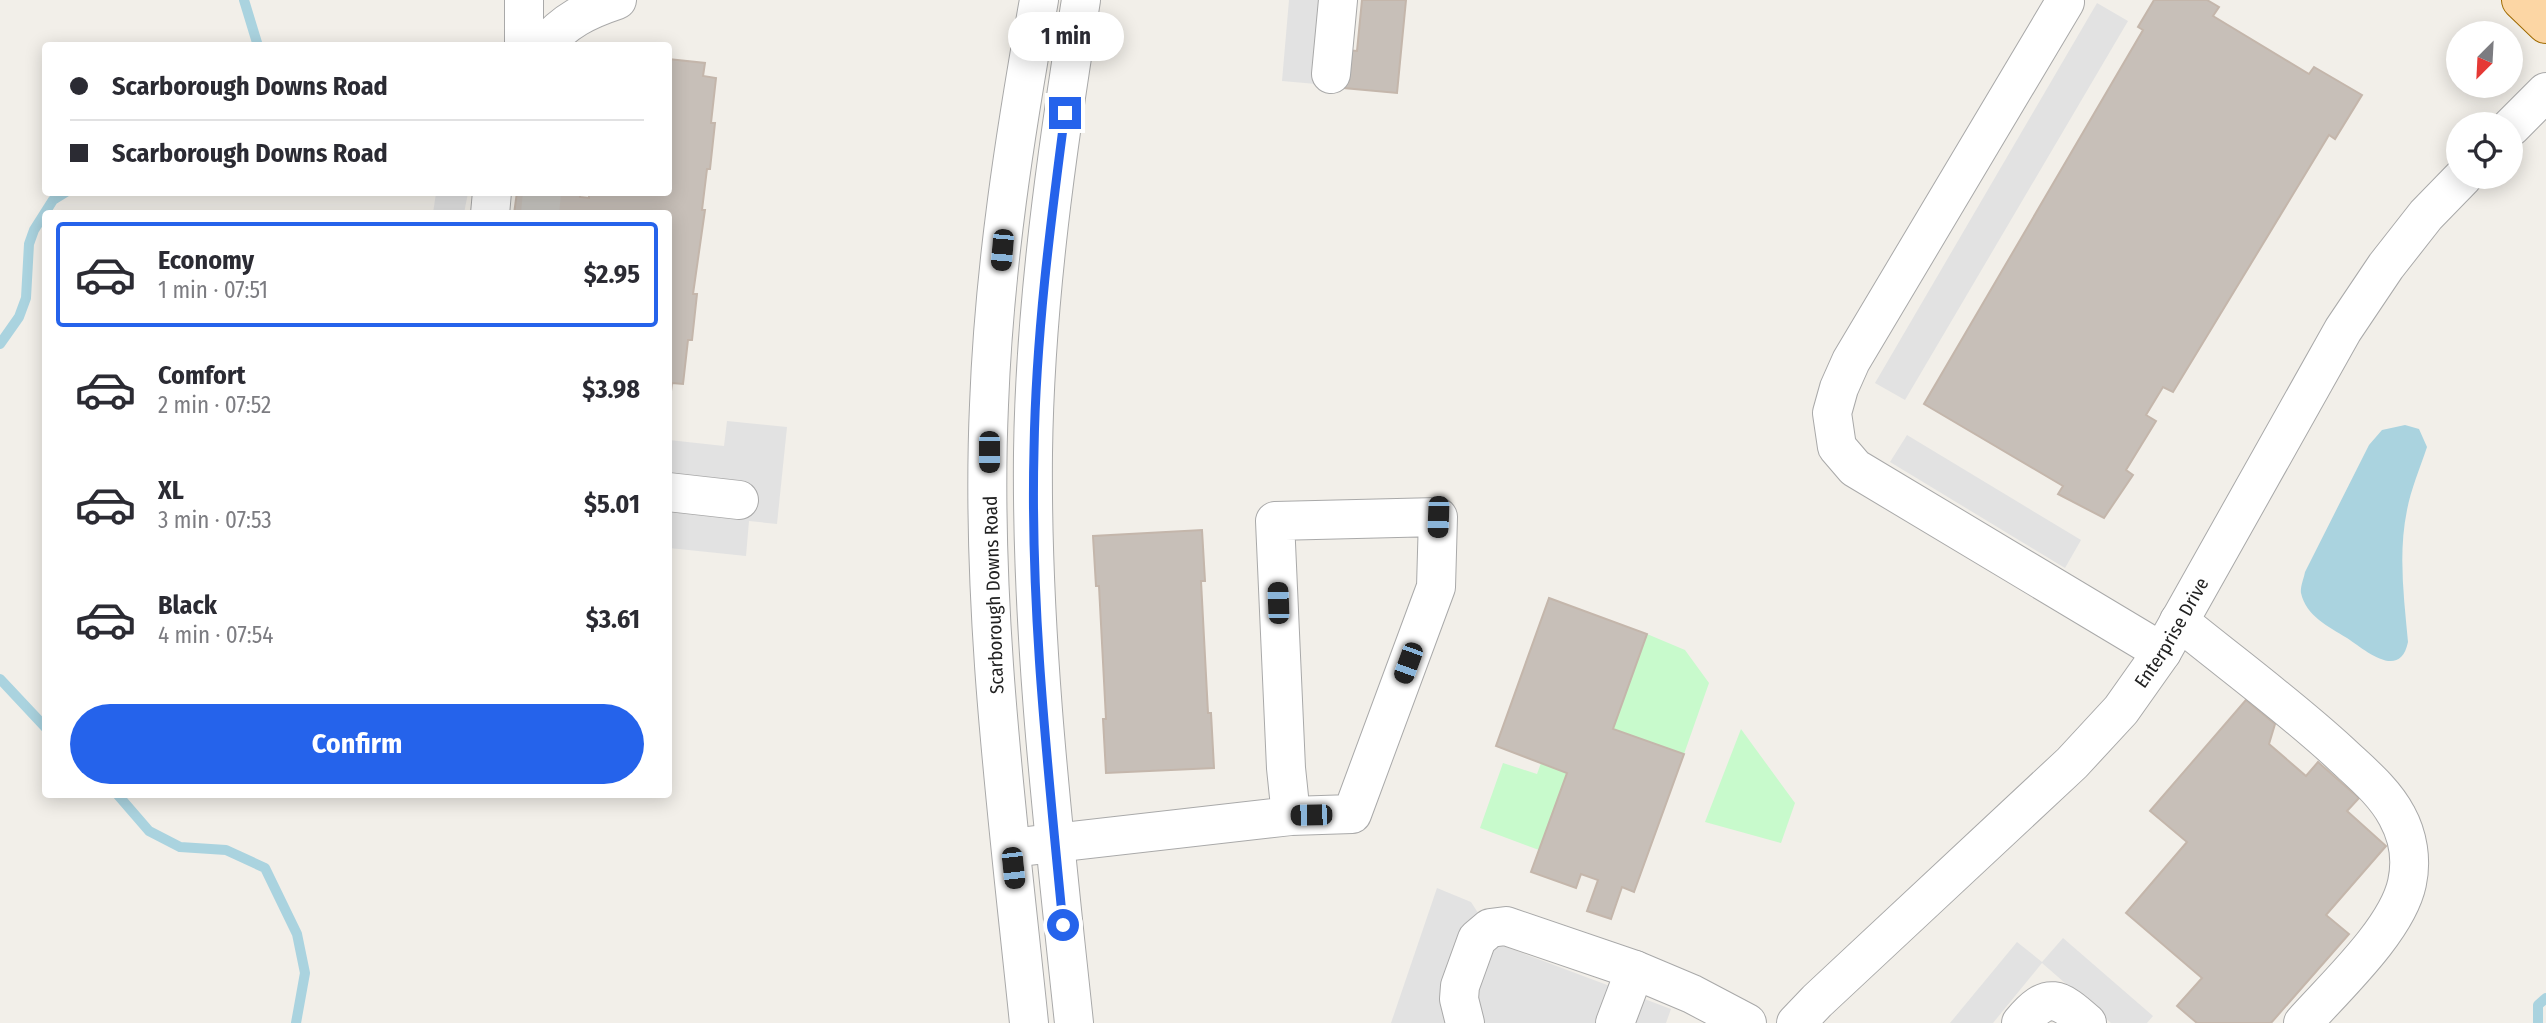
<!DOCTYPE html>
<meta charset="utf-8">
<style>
body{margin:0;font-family:"Fira Sans Condensed",sans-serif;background:#f2f2f3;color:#2b2b33;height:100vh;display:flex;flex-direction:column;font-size:26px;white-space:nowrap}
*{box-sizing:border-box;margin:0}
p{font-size:23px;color:#7c7c81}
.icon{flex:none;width:38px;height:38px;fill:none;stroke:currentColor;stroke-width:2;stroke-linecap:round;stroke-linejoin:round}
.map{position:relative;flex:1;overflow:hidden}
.panel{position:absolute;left:42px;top:210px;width:630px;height:588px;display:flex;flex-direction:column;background:#fff;border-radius:7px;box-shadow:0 4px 18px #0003}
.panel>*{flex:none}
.guide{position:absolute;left:42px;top:42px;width:630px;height:154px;border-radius:7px;box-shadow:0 4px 18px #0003;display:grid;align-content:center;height:154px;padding:0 28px;background:#fff}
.needle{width:46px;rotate:204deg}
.buttons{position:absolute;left:2446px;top:21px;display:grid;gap:14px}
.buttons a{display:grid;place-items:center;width:77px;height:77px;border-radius:50%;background:#fff;box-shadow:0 4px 18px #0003;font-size:35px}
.end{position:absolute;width:32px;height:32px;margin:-16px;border:9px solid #2563eb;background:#fff;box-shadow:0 0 0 4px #fff}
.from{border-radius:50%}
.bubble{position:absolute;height:49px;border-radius:24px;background:#fff;box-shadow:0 4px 18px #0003;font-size:23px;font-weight:700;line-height:49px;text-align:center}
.car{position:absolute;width:21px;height:42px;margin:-21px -10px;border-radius:9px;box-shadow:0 0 5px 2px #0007;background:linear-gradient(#222 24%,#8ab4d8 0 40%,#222 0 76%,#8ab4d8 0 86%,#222 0)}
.guide b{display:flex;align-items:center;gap:24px;height:66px;font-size:26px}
.guide b+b{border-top:2px solid #e1e1e2}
.guide i{width:18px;height:18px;background:#2b2b33}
ul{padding:12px 0 0;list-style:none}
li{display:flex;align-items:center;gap:21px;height:105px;margin:0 14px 10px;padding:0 14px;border:4px solid transparent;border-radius:7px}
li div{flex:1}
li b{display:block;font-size:26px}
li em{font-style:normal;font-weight:700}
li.current{border-color:#2563eb}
li>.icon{width:63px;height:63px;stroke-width:1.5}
.action{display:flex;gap:14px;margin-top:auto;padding:14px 28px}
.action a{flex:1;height:80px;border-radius:42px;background:#2563eb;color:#fff;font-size:28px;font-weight:700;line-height:80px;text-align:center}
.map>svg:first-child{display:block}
.park{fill:#c8facc}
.parking{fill:#e2e2e2}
.water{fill:#aad3df}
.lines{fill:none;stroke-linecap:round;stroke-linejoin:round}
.stream{stroke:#aad3df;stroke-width:10}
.building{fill:#c7bfb8;stroke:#c4b6ab;stroke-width:2}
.minor-tunnel{stroke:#c8c6c1;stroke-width:38;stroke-dasharray:38 19;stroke-linecap:butt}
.minor-casing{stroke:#a9a9a9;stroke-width:40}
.major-casing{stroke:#a06b00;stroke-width:40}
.minor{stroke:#fff;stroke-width:38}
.major{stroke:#fcd6a4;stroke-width:38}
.route{stroke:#2563eb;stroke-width:9}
.labels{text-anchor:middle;stroke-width:7;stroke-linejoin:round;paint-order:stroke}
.street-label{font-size:19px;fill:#222;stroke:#fff}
</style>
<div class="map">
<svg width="2546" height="1023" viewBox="0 0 2546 1023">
<rect width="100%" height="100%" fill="#f2efe9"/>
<path class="park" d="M1647 634 1685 650 1709 683 1684 754 1613 729Z
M1741 729 1795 803 1781 843 1705 822Z
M1503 763 1537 774 1541 763 1567 773 1539 850 1480 828Z"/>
<path class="parking" d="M1289 0H1324L1316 84 1282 81Z
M2097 3 2128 21 1905 400 1875 383Z
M436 193H468L464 213H433Z
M727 421 787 427 777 524 749 521 746 556 669 548V440L724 446Z
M1907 435 2081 540 2065 568 1890 462Z
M1437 888 1471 902 1498 944 1671 1009 1666 1023H1391Z
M2063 938 2153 1016 2147 1023H2111L2042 963 1993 1023H1950L2017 942 2042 962Z"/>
<path class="water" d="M2405 425 2419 429 2427 447C2420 468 2411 489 2407 510 2398 554 2404 598 2408 642 2400 681 2365 650 2347 638 2329 627 2306 616 2301 593 2300 587 2304 578 2305 572L2369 445 2382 430Z"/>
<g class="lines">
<path class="stream" d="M244 0 258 46
M0 344 19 317 26 298 29 244 34 230 53 200 66 192
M0 679 46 728
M117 794 149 831 180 847 226 850 265 868 297 934 305 973 296 1023
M2538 1023V1005L2546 998"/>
</g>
<path class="building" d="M1362 0H1406L1397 93 1344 88 1347 50 1357 51Z
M2154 0H2207L2219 7 2213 16 2309 74 2314 67 2362 95 2335 139 2329 135 2173 392 2163 387 2146 415 2156 421 2126 470 2133 475 2104 518 2058 494 2063 486 1924 404 2143 30 2138 27Z
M668 59 705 63 703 76 716 78 711 123H715L710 169H707L702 210H705L693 294H697L692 340H688L683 384 672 383 670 400H668V214H514L517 192H581L580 197 589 198V192H668Z
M1202 530 1205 581H1201L1208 713H1211L1214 768 1106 773 1103 719H1106L1099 586H1096L1093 536Z
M1549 598 1647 634 1613 729 1684 754 1634 892 1622 887 1611 919 1587 911 1598 880 1581 874 1576 888 1531 872 1567 773 1496 746Z
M2246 700 2275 724 2269 744 2306 776 2318 762 2359 798 2347 811 2386 846 2326 915 2349 934 2271 1023H2197L2177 1006 2202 978 2126 913 2187 842 2150 811Z"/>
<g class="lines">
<path class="minor-tunnel" d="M540 214 542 192"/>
<defs>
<g id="minor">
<path d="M2065 2 1851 361 1839 388 1832 413 1837 447 1855 468 2162 652"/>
<path d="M524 46V0"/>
<path d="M544 46C564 21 587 10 617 0"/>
<path d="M1331 74 1338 0"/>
<path d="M2511 127 2546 92"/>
<path d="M490 214 492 192"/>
<path d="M668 492 739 500"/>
<path d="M2179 621C2233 665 2289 706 2340 753 2360 772 2384 791 2397 816 2408 836 2412 860 2407 883 2397 930 2335 987 2303 1023"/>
<path d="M1011 848 1291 816 1286 768 1275 521 1438 517 1436 587 1352 814 1291 816"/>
<path d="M1029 1023C1008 818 980 611 989 405 994 268 1015 134 1039 0"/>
<path d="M1074 1023C1054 834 1031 643 1033 453 1035 302 1057 149 1081 0"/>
<path d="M1465 1023 1459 999 1460 986 1477 939 1490 928 1506 926 1635 970 1692 994 1747 1023"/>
<path d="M1615 1023 1635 970"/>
<path id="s1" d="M1796 1023 1817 1001 2072 763 2121 710 2162 652 2343 330 2386 266 2426 215 2463 177"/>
<path d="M2021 1023C2048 990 2059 998 2087 1023"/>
</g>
<path id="major" d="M2521 0 2546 24"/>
</defs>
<use href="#minor" class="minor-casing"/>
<use href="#major" class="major-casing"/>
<use href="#minor" class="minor"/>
<use href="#major" class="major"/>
</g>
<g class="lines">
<path class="route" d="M1063 925C1048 768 1030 609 1034 450 1036 335 1050 227 1065 113"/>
</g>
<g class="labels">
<g class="street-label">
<text transform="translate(993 595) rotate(-92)" y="7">Scarborough Downs Road</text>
<text dy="7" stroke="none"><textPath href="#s1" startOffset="544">Enterprise Drive</textPath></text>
</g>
</g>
</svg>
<div class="buttons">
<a><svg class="needle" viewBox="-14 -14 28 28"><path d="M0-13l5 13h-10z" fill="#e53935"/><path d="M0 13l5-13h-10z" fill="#7c7c81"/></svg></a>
<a><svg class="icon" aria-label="locate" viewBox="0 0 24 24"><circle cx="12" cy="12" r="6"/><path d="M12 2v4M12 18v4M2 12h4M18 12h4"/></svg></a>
</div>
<i class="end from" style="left:1063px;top:925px"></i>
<i class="end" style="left:1065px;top:113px"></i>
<div class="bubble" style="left:1008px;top:12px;width:116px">1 min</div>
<i class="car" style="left:1002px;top:250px;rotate:185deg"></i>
<i class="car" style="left:989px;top:452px;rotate:180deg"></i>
<i class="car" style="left:1438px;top:517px;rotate:182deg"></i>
<i class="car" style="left:1278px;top:603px;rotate:358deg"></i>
<i class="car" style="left:1408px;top:663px;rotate:200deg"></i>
<i class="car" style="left:1311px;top:815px;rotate:269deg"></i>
<i class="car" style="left:1013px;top:868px;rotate:174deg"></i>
<div class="guide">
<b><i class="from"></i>Scarborough Downs Road</b>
<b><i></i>Scarborough Downs Road</b>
</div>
<section class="panel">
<ul>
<li class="current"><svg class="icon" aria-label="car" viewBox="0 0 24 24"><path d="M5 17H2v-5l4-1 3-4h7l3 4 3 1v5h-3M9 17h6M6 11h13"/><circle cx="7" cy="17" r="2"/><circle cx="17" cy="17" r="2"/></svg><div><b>Economy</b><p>1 min · 07:51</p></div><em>$2.95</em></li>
<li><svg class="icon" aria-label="car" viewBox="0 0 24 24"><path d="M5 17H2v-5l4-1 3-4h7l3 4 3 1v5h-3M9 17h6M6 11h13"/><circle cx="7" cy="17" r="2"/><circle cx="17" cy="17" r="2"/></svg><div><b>Comfort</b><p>2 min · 07:52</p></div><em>$3.98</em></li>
<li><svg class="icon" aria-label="car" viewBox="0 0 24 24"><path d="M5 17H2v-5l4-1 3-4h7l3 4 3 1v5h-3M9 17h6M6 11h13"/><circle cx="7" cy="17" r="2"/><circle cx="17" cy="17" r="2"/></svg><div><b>XL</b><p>3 min · 07:53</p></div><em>$5.01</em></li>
<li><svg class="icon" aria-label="car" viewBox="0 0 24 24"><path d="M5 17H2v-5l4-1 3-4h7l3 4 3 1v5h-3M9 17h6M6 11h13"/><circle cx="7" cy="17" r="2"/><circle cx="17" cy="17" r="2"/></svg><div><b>Black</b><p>4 min · 07:54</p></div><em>$3.61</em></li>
</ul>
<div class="action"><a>Confirm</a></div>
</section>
</div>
